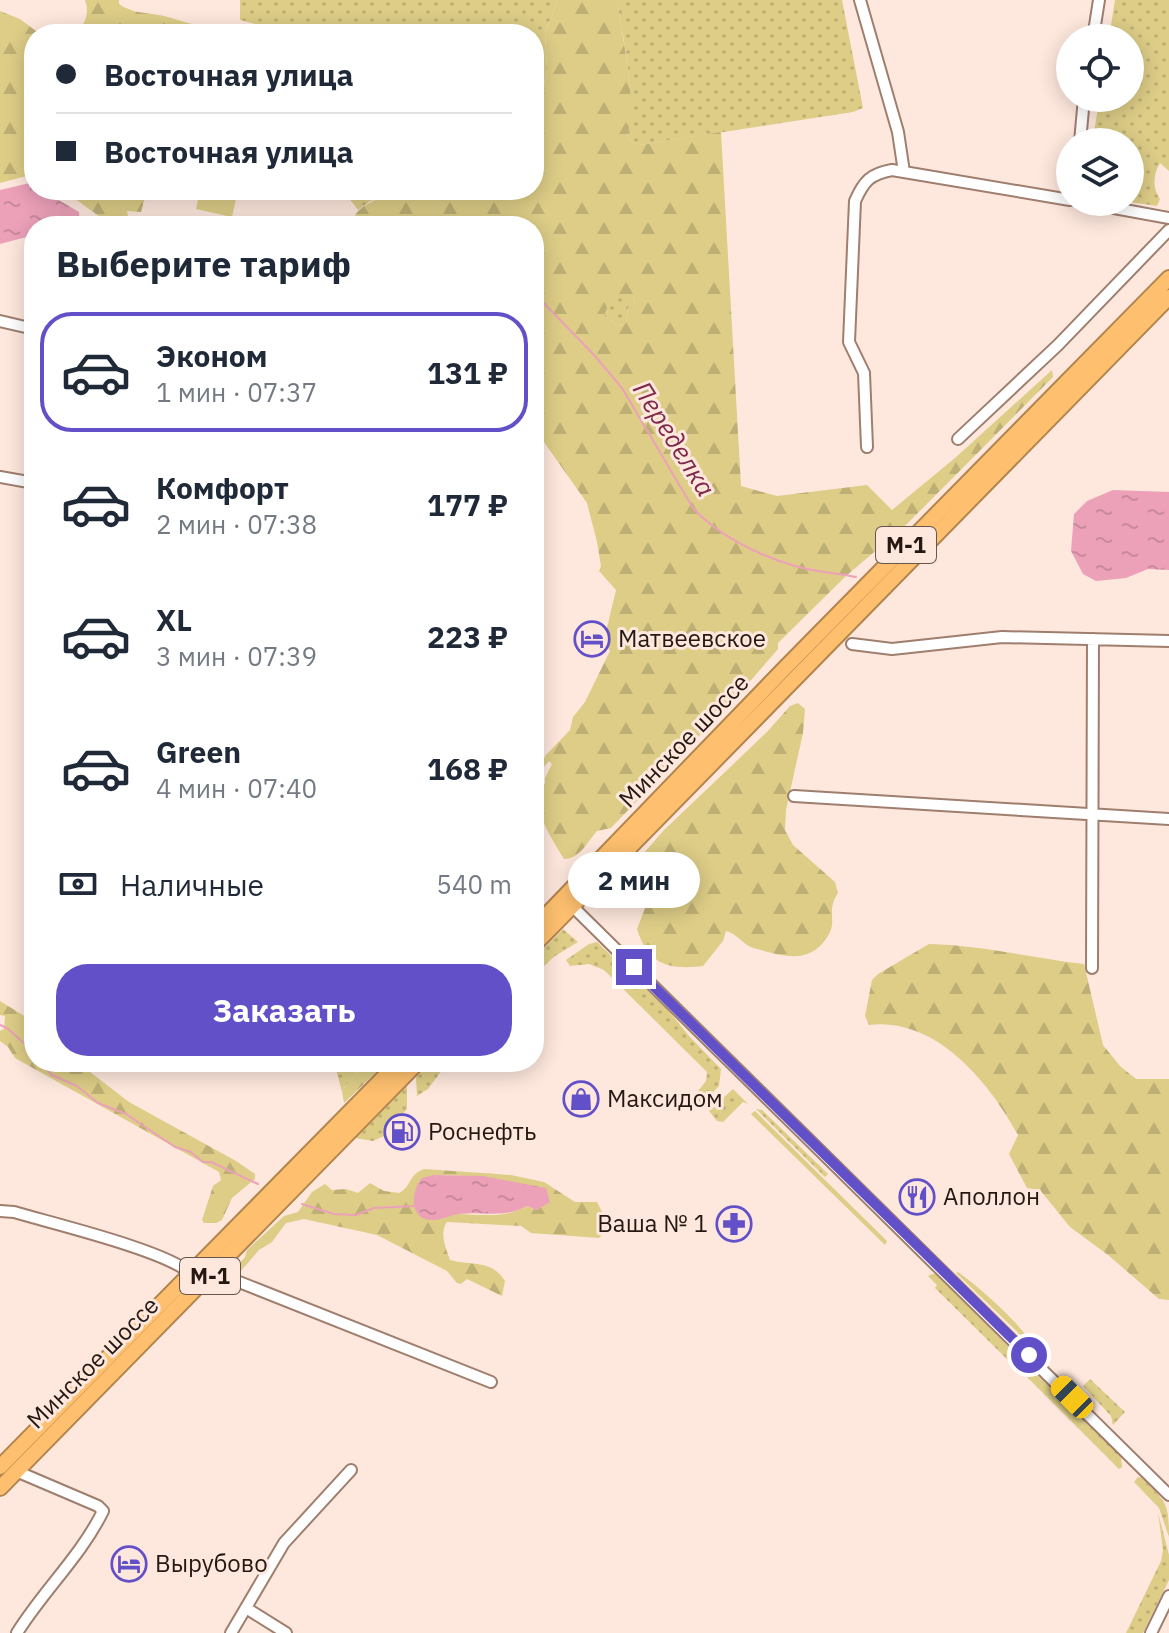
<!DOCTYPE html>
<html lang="ru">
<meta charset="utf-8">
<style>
body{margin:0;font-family:"IBM Plex Sans",sans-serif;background:#f2f2f3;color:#1f2937;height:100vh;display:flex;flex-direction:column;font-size:30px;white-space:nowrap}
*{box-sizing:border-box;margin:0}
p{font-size:26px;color:#747a83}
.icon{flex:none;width:44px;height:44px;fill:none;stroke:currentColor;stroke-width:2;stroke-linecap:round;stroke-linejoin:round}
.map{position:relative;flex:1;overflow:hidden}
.panel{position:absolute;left:24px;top:216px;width:520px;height:856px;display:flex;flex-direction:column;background:#fff;border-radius:32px;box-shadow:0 4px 20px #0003}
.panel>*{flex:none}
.banner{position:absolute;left:24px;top:24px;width:520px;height:176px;border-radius:32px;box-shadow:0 4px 20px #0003;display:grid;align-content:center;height:176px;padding:0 32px;background:#fff}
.controls{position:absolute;left:1056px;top:24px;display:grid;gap:16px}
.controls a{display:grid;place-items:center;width:88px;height:88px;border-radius:50%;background:#fff;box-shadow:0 4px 20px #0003;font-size:40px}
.end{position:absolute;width:36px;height:36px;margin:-18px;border:10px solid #6250c9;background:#fff;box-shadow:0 0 0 4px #fff}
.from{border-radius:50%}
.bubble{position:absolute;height:56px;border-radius:28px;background:#fff;box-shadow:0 4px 20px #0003;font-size:26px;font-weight:800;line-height:56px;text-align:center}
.car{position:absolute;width:24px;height:48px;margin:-24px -12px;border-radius:10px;box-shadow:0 0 6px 2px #0007;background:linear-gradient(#f5c518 24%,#345 0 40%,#f5c518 0 76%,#345 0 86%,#f5c518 0)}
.banner b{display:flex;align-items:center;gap:28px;height:76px;font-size:30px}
.banner b+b{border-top:2px solid #e0e1e3}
.banner i{width:20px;height:20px;background:#1f2937}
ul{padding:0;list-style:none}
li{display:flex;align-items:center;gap:24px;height:120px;margin:0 16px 12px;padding:0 16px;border:4px solid transparent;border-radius:32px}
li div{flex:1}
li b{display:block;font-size:30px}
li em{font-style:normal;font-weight:800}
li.selected{border-color:#6250c9}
li>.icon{width:72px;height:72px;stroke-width:1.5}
h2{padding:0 32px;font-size:36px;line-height:96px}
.pay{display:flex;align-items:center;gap:20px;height:88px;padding:0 32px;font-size:30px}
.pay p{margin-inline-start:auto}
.button{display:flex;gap:16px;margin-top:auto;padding:16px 32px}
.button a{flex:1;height:92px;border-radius:32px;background:#6250c9;color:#fff;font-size:32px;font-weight:800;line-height:92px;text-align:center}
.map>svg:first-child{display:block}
.green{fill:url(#green-dots)}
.forest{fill:url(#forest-firs);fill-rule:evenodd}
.pitch{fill:#ddcd87}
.water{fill:url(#water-ripples)}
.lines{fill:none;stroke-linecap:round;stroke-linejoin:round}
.stream{stroke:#eca1b9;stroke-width:2}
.minor-casing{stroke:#9f7e6e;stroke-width:14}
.highway-casing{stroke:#b2854e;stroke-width:18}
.minor{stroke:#fff;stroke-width:10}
.highway{stroke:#fec06f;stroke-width:14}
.route{stroke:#6250c9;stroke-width:10}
.labels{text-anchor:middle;stroke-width:6;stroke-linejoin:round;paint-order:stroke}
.shield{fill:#fee8dd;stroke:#66564f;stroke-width:2}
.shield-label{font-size:22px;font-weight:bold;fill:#251812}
.poi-label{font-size:24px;fill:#251812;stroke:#fee8dd;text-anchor:start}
.street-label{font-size:24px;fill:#251812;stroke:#fee8dd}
.water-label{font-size:26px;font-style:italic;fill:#7e284b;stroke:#fee8dd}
</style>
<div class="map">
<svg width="1169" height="1633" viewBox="0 0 1169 1633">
<defs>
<pattern id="green-dots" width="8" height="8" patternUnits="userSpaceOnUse" patternTransform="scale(2)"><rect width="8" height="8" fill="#ddcd87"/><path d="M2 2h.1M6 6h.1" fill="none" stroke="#beaf74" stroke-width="1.8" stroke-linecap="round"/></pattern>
<pattern id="forest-firs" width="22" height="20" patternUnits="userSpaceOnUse" patternTransform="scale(2)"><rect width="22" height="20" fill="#ddcd87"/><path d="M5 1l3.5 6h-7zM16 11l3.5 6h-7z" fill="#beaf74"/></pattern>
<pattern id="water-ripples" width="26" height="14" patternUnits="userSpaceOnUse" patternTransform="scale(2)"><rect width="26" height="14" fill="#eca1b9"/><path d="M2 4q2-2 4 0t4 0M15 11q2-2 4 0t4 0" fill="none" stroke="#ca8a9e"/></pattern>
</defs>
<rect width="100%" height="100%" fill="#fee8dd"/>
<path class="green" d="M240 0H558L545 32 547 69 534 140V34H340L298 25 255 24 240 20Z
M617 0H842L863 108 853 112 639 145 627 138C636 92 624 46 617 0Z
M1115 0H1169V171L1160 163C1153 174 1152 188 1160 199L1157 206 1130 202V142H1092L1100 98H1130V38H1109Z
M343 190H419L370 201 358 210Z
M617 296H633L635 304 628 308 626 323 619 326 604 316 610 300Z
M563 929 578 942 555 956 534 975V958Z
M597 942 668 1010 689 1036 721 1069 719 1086 704 1102 697 1101 694 1096 706 1081 707 1072 604 970 589 964 570 966 566 960 589 944Z
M338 1062H364C359 1074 348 1080 342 1092L336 1069Z
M430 1062H448L428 1089 417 1096 416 1077Z
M407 1086V1109L384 1136 373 1141 355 1138Z
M733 1089 748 1104 743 1102 723 1122 717 1121 709 1111Z
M756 1109 762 1110 828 1174 825 1177Z
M755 1111 887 1241 885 1245 751 1114Z
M958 1272C977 1285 1026 1328 1033 1347L956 1273Z
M932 1274H936L1021 1359 1024 1363 1021 1373 935 1288 937 1285 928 1276Z
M1031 1373 1038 1376 1121 1456 1122 1467 1119 1469 1026 1376Z
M1090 1379 1125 1412 1113 1425 1111 1416 1083 1386Z
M1138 1477 1142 1478C1166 1502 1169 1502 1169 1537L1159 1508 1134 1482Z
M1158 1512 1169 1555V1580L1143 1633H1126L1161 1561 1163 1550Z"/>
<path class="forest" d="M85 0H119V4C135 15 151 12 168 17 180 21 193 24 205 28L208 34H74C85 25 90 14 85 0Z
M558 0H617L628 68 632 114 627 138 639 145 721 132 741 486 777 496 867 485 892 510 955 458 1052 370 1053 377 906 525 846 576 778 643V649L726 709 702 714 703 732 611 828 597 831C587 842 580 859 564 859 552 839 533 811 537 787L545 784V778L552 764 549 761 543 768 539 767 546 755 570 730 573 717 585 702 610 651 604 640 616 590 599 571 601 566 597 542 587 503 534 428V317L538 315 534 290V226H370L361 222 355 215C380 179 492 190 534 190V140L547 69 545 32ZM617 296H633L635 303 628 308 626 323 619 326 604 316 610 301Z
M0 11 20 19 40 34H34V174L0 183Z
M63 190H147L141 212 127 211 130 225 100 217Z
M798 703 805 709 803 733 786 810 785 830 793 845 835 882 838 893C826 911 837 920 829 934 814 961 791 959 764 951 759 949 751 948 747 945 739 939 736 934 726 931L723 941 703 966C669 970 648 965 637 929L647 903 626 889 622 881 624 876 663 831 767 732 790 706Z
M929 944C981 945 1032 958 1084 964L1103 1045 1120 1066 1136 1079H1169V1300L1159 1299 1108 1255 1070 1227 1040 1190 1027 1188 1009 1154 1018 1135C989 1082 936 1017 869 1025L865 1016 872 980 878 974Z
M0 1001 34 1022V1062H77L129 1102 236 1161 255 1174V1179L232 1198 222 1220 216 1223H204L202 1220 213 1186 221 1180 219 1172 15 1058 8 1047 0 1041V1031L4 1029 5 1016 0 1015Z
M364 1062H387L344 1103 342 1092C348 1080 359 1074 364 1062Z
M424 1169 511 1175 544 1182 575 1202H597L602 1212 597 1217C601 1223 606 1232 599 1238L531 1233 521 1226 447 1222C439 1233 446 1249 450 1260 472 1266 491 1259 505 1281L502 1296 467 1279 461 1284 457 1283 447 1271 377 1235 304 1219 286 1223 272 1242 259 1250 240 1272 236 1273 233 1271 245 1257 247 1250 284 1216 298 1212 312 1192 325 1184 332 1190 346 1189 358 1193 370 1183 384 1191 399 1193C412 1186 408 1175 424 1169ZM434 1175 469 1176 550 1201 537 1210 527 1206C506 1218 483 1215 460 1214Z"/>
<path class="pitch" d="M200 191 236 199 232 217 196 209Z"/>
<path class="water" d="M34 182V190H47L50 195 79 212 80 226H34V235L0 244V190Z
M1113 490 1169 492V570L1148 569 1126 578 1096 581 1083 574 1071 551 1074 514 1087 501Z
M434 1175 483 1176 540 1187 546 1188 550 1202 537 1210 527 1206C504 1219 483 1211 459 1214 451 1215 442 1220 434 1220 409 1221 410 1192 422 1178Z"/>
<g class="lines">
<path class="stream" d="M78 225 88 226
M534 293 595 356 622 388 693 508C717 535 760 556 795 566 815 572 836 573 856 577
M0 1025 7 1028 34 1052
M39 1062 52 1075 77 1086 98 1103 126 1114 175 1147 191 1152 203 1162H211L258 1184
M302 1204 334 1214 356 1215 374 1208 414 1206"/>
<defs>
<path id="minor" d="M860 0 898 132 904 172
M1093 38 1099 0
M1080 142 1084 98
M1081 202 1169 218
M0 321 34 329
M958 439 1058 345 1169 230
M867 447 864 373 849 342 855 201C864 181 870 174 892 170L1070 200
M0 477 34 483
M852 644 892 649 1002 637 1169 641
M794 796 1169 819
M568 902 1169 1495
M1092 968 1093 639
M0 1211 14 1212C51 1223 168 1251 191 1274
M214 1272 491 1382
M16 1471 98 1506 103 1511C81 1556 43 1591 17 1633
M246 1608 286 1633
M231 1633 284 1543 351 1470
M1151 1633 1169 1596"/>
<path id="highway" d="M534 928 784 669 1169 278
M534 945 1169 297
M0 1467 399 1062
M0 1488 418 1062"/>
</defs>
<use href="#minor" class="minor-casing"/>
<use href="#highway" class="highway-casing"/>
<use href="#minor" class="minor"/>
<use href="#highway" class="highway"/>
</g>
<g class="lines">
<path class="route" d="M634 967 1029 1355"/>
</g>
<defs>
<symbol id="hotel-ring" viewBox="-11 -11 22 22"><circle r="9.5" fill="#fee8dd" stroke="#6250c9" stroke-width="1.5"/><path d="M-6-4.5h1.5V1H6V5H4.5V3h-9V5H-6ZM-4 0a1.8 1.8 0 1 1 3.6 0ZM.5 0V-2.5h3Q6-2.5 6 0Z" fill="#6250c9"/></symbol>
<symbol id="shop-ring" viewBox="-11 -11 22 22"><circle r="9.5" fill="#fee8dd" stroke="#6250c9" stroke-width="1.5"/><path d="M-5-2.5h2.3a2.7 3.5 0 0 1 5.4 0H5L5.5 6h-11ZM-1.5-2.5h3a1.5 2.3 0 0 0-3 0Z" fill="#6250c9"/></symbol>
<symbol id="fuel-ring" viewBox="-11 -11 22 22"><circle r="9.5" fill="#fee8dd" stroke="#6250c9" stroke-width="1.5"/><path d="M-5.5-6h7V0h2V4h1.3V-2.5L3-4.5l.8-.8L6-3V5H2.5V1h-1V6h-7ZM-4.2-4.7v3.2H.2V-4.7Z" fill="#6250c9"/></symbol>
<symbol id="restaurant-ring" viewBox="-11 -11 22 22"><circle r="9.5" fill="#fee8dd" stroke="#6250c9" stroke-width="1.5"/><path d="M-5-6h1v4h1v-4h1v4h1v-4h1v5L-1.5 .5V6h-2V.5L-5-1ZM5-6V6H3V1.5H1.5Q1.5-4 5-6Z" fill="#6250c9"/></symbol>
<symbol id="pharmacy-ring" viewBox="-11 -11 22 22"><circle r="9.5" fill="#fee8dd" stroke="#6250c9" stroke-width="1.5"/><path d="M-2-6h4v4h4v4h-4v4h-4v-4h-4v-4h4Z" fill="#6250c9"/></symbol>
</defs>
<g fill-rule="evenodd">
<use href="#hotel-ring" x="572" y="619" width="40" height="40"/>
<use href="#shop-ring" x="561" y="1079" width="40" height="40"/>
<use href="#fuel-ring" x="382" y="1112" width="40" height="40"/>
<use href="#restaurant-ring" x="897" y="1177" width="40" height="40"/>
<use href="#pharmacy-ring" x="714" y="1204" width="40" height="40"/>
<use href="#hotel-ring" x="109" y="1544" width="40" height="40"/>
</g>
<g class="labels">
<g class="shield">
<rect x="876" y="527" width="60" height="36" rx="6"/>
<rect x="180" y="1258" width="60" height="36" rx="6"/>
</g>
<g class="shield-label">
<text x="906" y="553">М-1</text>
<text x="210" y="1284">М-1</text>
</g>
<g class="poi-label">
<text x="618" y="647">Матвеевское</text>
<text x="607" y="1107">Максидом</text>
<text x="428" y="1140">Роснефть</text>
<text x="943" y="1205">Аполлон</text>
<text x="708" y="1232" text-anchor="end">Ваша № 1</text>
<text x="155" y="1572">Вырубово</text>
</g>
<g class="street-label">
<text transform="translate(684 741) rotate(-46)" y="8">Минское шоссе</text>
<text transform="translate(93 1363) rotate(-45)" y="8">Минское шоссе</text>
</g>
<g class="water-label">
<text transform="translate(674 439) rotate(58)" y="9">Переделка</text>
</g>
</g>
</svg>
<div class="controls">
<a><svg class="icon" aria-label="locate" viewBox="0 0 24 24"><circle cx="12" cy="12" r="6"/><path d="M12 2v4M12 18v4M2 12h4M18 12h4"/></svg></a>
<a><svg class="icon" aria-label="layers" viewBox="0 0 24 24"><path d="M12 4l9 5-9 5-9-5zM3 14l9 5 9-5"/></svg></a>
</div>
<i class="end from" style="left:1029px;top:1355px"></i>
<i class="end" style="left:634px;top:967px"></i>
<div class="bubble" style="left:568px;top:852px;width:132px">2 мин</div>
<i class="car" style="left:1072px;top:1397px;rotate:315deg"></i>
<div class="banner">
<b><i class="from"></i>Восточная улица</b>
<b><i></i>Восточная улица</b>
</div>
<section class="panel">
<h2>Выберите тариф</h2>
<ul>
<li class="selected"><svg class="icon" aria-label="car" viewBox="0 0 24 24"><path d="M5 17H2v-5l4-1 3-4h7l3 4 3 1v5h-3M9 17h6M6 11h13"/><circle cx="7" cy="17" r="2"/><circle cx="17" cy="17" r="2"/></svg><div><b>Эконом</b><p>1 мин · 07:37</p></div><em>131 ₽</em></li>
<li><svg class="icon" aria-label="car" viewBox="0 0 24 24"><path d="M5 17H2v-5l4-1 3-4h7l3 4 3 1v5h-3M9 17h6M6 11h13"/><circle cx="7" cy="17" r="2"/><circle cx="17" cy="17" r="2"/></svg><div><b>Комфорт</b><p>2 мин · 07:38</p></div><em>177 ₽</em></li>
<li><svg class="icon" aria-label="car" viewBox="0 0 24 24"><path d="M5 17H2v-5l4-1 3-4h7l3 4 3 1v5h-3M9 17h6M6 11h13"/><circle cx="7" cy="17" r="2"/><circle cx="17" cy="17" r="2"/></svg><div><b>XL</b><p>3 мин · 07:39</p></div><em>223 ₽</em></li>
<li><svg class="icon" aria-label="car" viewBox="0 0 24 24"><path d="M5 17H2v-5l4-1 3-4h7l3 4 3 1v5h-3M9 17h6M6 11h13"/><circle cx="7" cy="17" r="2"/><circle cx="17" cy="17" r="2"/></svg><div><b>Green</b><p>4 мин · 07:40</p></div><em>168 ₽</em></li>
</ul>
<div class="pay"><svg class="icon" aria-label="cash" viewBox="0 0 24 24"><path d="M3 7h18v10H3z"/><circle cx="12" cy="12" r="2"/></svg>Наличные<p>540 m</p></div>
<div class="button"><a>Заказать</a></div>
</section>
</div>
